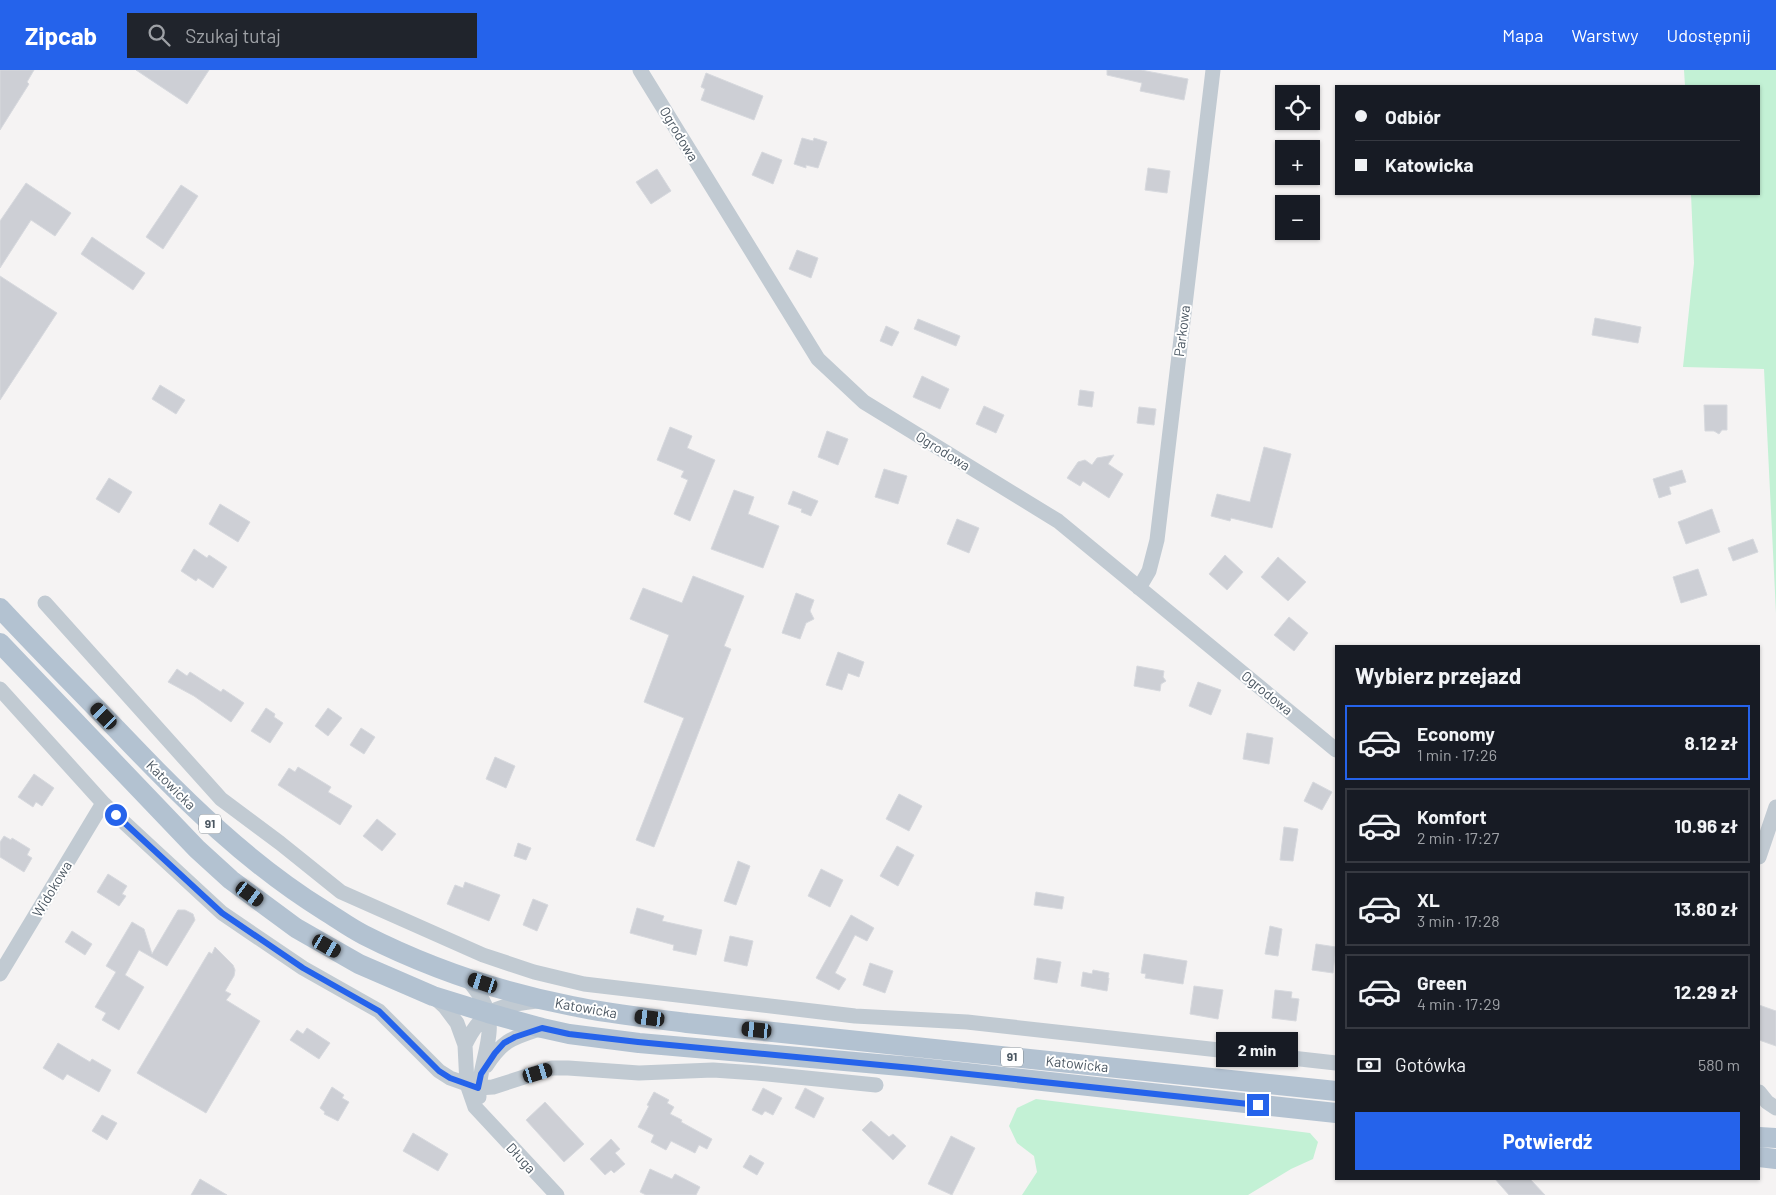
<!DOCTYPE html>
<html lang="pl">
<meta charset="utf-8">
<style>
body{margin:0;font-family:Barlow,sans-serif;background:#20242c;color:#f1f3f6;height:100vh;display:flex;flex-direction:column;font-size:19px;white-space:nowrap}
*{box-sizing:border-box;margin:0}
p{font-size:16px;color:#9ea1a6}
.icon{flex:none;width:28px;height:28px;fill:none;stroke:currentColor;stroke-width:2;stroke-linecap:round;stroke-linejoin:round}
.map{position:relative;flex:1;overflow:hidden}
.side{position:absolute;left:1335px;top:575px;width:425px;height:535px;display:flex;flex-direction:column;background:#171b24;border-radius:0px;box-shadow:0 1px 4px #0004}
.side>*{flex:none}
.hud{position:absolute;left:1335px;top:15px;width:425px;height:110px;border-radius:0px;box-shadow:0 1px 4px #0004;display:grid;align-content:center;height:110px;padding:0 20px;background:#171b24}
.tools{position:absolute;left:1275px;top:15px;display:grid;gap:10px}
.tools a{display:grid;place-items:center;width:45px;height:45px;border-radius:0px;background:#171b24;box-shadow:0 1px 4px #0004;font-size:25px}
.end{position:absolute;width:22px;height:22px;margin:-11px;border:6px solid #2563eb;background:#fff;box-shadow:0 0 0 2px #fff}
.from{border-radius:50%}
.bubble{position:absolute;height:35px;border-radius:0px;background:#171b24;box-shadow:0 1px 4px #0004;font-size:16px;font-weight:700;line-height:35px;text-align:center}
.car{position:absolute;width:15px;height:30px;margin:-15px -8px;border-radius:6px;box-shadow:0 0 4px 1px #0007;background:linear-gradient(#222 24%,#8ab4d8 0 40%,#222 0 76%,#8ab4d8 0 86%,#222 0)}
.hud b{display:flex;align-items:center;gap:18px;height:48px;font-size:19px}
.hud b+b{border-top:1px solid #363941}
.hud i{width:12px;height:12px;background:#f1f3f6}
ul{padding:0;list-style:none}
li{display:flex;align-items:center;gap:15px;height:75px;margin:0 10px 8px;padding:0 10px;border:2px solid #363941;border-radius:0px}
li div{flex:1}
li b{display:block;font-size:19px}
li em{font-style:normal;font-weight:700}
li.selected{border-color:#2563eb}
li>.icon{width:45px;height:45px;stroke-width:1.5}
h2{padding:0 20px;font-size:22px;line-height:60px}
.pay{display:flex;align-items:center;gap:12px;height:55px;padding:0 20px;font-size:19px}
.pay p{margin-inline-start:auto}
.button{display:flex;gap:10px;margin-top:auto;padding:10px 20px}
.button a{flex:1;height:58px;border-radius:0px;background:#2563eb;color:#fff;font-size:20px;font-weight:700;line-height:58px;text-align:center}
header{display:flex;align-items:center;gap:30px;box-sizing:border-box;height:70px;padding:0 25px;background:#2563eb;color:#fff}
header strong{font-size:24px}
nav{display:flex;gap:28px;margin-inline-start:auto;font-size:18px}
.search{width:350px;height:45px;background:#20242c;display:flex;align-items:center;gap:12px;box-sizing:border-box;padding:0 18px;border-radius:0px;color:#9ea1a6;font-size:19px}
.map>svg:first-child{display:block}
.green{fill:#c3f1d5}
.building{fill:#cdcfd5;stroke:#d7d9de}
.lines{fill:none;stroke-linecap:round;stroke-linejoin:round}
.minor{stroke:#c1cad2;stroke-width:15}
.major{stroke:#b3c2d1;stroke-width:20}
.route{stroke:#2563eb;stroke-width:6}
.labels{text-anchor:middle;stroke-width:4;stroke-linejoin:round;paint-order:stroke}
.shield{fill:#fff;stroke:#808990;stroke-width:1}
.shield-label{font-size:12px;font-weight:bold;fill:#4a5661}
.street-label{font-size:14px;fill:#4a5661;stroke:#fff}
</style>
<header>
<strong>Zipcab</strong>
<div class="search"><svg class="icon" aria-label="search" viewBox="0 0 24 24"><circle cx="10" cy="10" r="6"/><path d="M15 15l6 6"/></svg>Szukaj tutaj</div>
<nav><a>Mapa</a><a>Warstwy</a><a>Udostępnij</a></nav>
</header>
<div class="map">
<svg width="1776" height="1125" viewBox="0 0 1776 1125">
<rect width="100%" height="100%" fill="#f5f3f3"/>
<path class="green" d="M1684 0H1776V543L1764 299 1683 297 1694 193 1691 124H1759V16H1685Z
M1036 1029 1310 1063 1318 1072 1313 1089 1291 1099 1248 1125H1022L1037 1102 1034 1086 1017 1073 1009 1056 1017 1038Z"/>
<path class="building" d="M0 0H34L27 12 29 14 0 60Z
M136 0H209L187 34Z
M1107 0H1141L1188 9 1184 30 1140 21 1142 13 1107 5Z
M706 3 763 26 754 50 701 30 705 19 701 17Z
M802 68 813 71 814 68 827 72 818 98 806 95V98L794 94Z
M762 82 782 90 773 114 752 105Z
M1148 98 1170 101 1167 123 1145 120Z
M657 99 671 121 651 134 636 112Z
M26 113 71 143 55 166 31 150 0 198V151Z
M181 115 198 126 163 179 146 167Z
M92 167 145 203 133 220 81 184Z
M797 180 818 188 811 208 789 199Z
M0 206 57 243 0 330Z
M1595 248 1641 257 1638 273 1592 265Z
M918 249 960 266 956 276 914 259Z
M886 256 899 262 892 276 880 271Z
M922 306 949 319 940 339 913 327Z
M160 315 185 330 176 344 152 329Z
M1080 320 1094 322 1092 337 1078 335Z
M1704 335H1727V360H1722L1719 364 1714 361H1705Z
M984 336 1004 345 996 363 976 354Z
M1139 337 1156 339 1154 355 1137 353Z
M670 357 692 366 687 378 715 390 690 451 674 444 688 410 681 407 684 401 657 390Z
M827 361 848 369 838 395 818 387Z
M1264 377 1291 384 1272 458 1231 448 1230 451 1211 446 1217 424 1250 432Z
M1114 385 1108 394 1123 404 1109 428 1083 411 1080 416 1067 408 1078 392 1085 390 1092 395 1097 388Z
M884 399 907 406 898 434 875 427Z
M1682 400 1686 412 1669 417 1671 424 1659 428 1653 409Z
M109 408 132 422 119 443 96 429Z
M734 420 754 427 748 444 779 456 763 498 711 479Z
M793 421 818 431 811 446 801 442 802 439 788 434Z
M220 434 250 452 238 472 209 454Z
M1712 439 1720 462 1686 474 1678 452Z
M957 449 979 458 969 483 947 474Z
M1753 469 1758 482 1733 491 1728 478Z
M194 479 207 488 209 485 227 497 213 518 198 508 196 511 181 501Z
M1225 485 1243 502 1227 520 1209 504Z
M1278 487 1306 512 1288 531 1261 507Z
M1698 499 1707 525 1681 533 1673 507Z
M693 506 744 526 724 576 731 579 654 777 636 770 684 648 644 632 669 565 630 549 643 518 682 533Z
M796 523 814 530 810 541 814 549 806 553 800 569 782 563Z
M1289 547 1308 563 1294 581 1274 565Z
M838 582 864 592 859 607 848 603 842 620 826 615Z
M1137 596 1164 601 1163 607 1166 611 1161 614 1160 621 1134 616Z
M177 599 187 606 190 602 221 622 223 619 244 633 231 652 194 626 168 612Z
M1198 612 1221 620 1211 645 1189 636Z
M266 638 275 644 274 647 283 653 270 673 251 661Z
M328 638 342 648 328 666 315 656Z
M361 658 375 667 364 684 350 675Z
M1247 663 1273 668 1269 694 1243 689Z
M495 687 515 696 506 718 486 709Z
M298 697 331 717 328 722 352 736 340 755 278 715 289 698 295 702Z
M34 704 54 718 42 736 36 732 33 737 18 727Z
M1313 712 1332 722 1322 740 1304 731Z
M899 724 922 736 909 761 886 749Z
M377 749 396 764 382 781 363 766Z
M1284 757 1298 759 1293 791 1280 790Z
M4 766 11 770 12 768 30 779 27 785 32 788 24 802 0 787V772Z
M518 773 531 778 526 790 514 786Z
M897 776 914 785 898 816 880 806Z
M738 791 750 796 736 835 724 831Z
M821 799 843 810 830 837 808 826Z
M108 804 127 816 122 824 126 826 119 836 97 822Z
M465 812 500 825 489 851 447 834 455 815 463 818Z
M1036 822 1064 827 1062 839 1034 835Z
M533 829 548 835 537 861 523 855Z
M637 838 664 846 662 851 702 860 696 885 673 880 674 875 630 863Z
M178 840H185L193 844 195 850 167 896 139 880 125 905 144 917 119 960 102 950 106 943 95 937 116 902 106 896 132 852 144 859 152 884Z
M851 845 874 858 867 871 855 865 835 903 846 909 839 920 816 908Z
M1270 856 1282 859 1278 886 1265 884Z
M72 861 92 874 85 885 65 872Z
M730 866 753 871 747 896 724 891Z
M1316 874 1336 877 1333 903 1312 900Z
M215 877 233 895 235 900 234 906 225 921 231 924 226 930 260 951 206 1043 137 1003 209 882 212 884Z
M1144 884 1187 891 1183 914 1145 908 1146 904 1141 903Z
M1037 888 1061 892 1057 913 1034 909Z
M870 893 893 901 885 923 863 915Z
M1093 900 1109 903 1108 908H1109L1107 921 1081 916 1083 902 1092 904Z
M1194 916 1223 920 1218 949 1190 944Z
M1275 920 1292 922 1291 928 1299 929 1296 951 1272 948Z
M1759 935 1776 941V976L1759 970Z
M307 958 330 973 319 989 290 970 297 960 303 964Z
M58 973 90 992 92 989 111 1000 99 1022 67 1004 63 1010 43 998Z
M332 1017 344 1025 342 1028 349 1032 338 1051 324 1044 325 1042 320 1038Z
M763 1018 782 1028 773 1045 765 1041 762 1045 752 1040Z
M805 1018 824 1028 814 1048 795 1038Z
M654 1022 669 1030 667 1033 674 1037 670 1044 682 1050 681 1052 712 1069 707 1079 699 1075 695 1083 671 1071 666 1080 651 1072 654 1065 638 1057 649 1036 647 1035Z
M545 1032 584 1074 564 1092 526 1050Z
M102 1045 117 1053 107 1070 92 1061Z
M871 1051 889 1067 893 1064 906 1076 893 1090 862 1060Z
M413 1063 448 1084 438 1101 403 1081Z
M951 1066 975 1078 952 1125 928 1114Z
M611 1069 620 1079 615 1083 625 1094 614 1103 611 1100 605 1105 590 1089Z
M750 1085 764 1093 757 1105 743 1097Z
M650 1099 672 1109 675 1104 700 1117 696 1125H646L640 1122Z
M200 1109 227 1125H191Z
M1495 1109H1530L1545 1125H1509Z"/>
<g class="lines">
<path class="minor" d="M640 0 818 289 864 332 1058 451 1336 680
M1139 518 1149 501 1157 470 1213 0
M45 533 221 729 280 773 341 822 483 885 534 902 584 914 855 946 967 952 1336 993
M0 619 103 733 222 843 303 898 379 941 439 1001 450 1008 478 1018 493 1017 552 998H568L639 1003 713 1000 757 1003 876 1015
M1759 787 1776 737
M0 904 103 733
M467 908C472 915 479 923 483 931 500 962 477 995 479 1027
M434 927 445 937 457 953 465 975 467 1014 475 1037 557 1125
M465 975C483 937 499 936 538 931
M486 996C504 969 512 968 542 958
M1759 1022 1767 1032 1776 1038"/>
<path class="major" d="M0 538C41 582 83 624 124 667 186 732 249 794 325 841 338 849 350 858 364 865 429 898 500 922 572 936 610 944 649 948 687 953L1336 1021
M0 573 197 779 231 810 296 858 359 894 433 926 488 943 542 958 569 964 639 973 912 997 1336 1043
M1759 1067 1776 1068
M1759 1087 1776 1089"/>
</g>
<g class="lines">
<path class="route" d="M116 745 222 843 303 898 379 941 439 1001 450 1008 478 1018 481 1004 495 983 504 973 515 967 542 958 569 964 638 972 912 998 1258 1035"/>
</g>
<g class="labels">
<g class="shield">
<rect x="199" y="744.5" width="22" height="19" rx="4"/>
<rect x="1001" y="977.5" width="22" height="19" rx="4"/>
</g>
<g class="shield-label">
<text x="210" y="758">91</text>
<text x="1012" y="991">91</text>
</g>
<g class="street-label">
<text transform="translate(679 64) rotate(59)" y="5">Ogrodowa</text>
<text transform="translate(1182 261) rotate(-83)" y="5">Parkowa</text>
<text transform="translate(943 381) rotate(32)" y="5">Ogrodowa</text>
<text transform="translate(1267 623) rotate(39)" y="5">Ogrodowa</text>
<text transform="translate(171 715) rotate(45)" y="5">Katowicka</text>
<text transform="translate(52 819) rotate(-59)" y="5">Widokowa</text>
<text transform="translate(586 938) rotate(10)" y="5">Katowicka</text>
<text transform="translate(1077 994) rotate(6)" y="5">Katowicka</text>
<text transform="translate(521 1088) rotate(47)" y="5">Długa</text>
</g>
</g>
</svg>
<div class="tools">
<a><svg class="icon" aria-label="locate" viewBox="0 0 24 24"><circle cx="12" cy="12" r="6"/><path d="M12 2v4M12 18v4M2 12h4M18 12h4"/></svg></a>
<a>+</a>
<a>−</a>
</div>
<i class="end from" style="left:116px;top:745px"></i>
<i class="end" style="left:1258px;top:1035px"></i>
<div class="bubble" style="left:1216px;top:962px;width:82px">2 min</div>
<i class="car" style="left:104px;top:646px;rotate:316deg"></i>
<i class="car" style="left:250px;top:824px;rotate:126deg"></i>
<i class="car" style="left:327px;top:876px;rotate:120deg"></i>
<i class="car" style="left:483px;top:913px;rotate:288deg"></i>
<i class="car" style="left:650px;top:948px;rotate:277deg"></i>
<i class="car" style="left:757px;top:960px;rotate:276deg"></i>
<i class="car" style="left:538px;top:1003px;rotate:73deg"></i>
<div class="hud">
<b><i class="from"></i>Odbiór</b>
<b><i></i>Katowicka</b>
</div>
<section class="side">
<h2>Wybierz przejazd</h2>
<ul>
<li class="selected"><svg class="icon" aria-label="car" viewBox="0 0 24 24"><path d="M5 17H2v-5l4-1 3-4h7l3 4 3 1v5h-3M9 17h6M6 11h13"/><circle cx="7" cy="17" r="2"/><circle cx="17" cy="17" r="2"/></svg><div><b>Economy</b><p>1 min · 17:26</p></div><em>8.12 zł</em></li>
<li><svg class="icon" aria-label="car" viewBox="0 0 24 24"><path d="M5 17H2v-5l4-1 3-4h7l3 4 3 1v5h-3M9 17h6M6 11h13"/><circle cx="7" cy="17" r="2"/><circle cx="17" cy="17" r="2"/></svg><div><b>Komfort</b><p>2 min · 17:27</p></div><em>10.96 zł</em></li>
<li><svg class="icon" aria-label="car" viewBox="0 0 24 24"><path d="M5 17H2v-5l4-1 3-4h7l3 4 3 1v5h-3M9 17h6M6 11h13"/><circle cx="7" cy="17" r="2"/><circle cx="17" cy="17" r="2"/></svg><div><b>XL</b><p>3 min · 17:28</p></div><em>13.80 zł</em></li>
<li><svg class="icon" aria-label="car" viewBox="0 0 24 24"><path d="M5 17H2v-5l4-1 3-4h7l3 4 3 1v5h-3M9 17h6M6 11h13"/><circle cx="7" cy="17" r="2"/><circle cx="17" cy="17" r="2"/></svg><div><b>Green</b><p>4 min · 17:29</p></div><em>12.29 zł</em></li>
</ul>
<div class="pay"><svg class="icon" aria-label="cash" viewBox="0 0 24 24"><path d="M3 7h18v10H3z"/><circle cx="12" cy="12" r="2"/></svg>Gotówka<p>580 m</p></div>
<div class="button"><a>Potwierdź</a></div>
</section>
</div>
